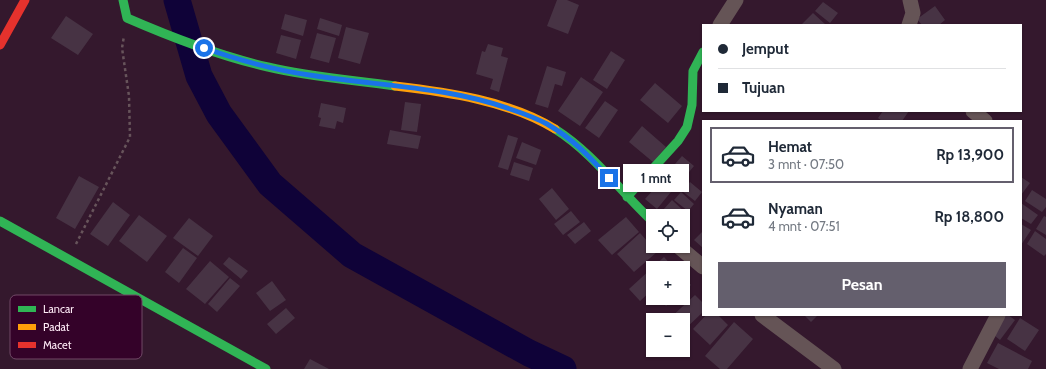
<!DOCTYPE html>
<html lang="id">
<meta charset="utf-8">
<style>
body{margin:0;font-family:Cabin,sans-serif;background:#f6f6f7;color:#1f2937;height:100vh;display:flex;flex-direction:column;font-size:15px;white-space:nowrap}
*{box-sizing:border-box;margin:0}
p{font-size:13px;color:#747a83}
.icon{flex:none;width:22px;height:22px;fill:none;stroke:currentColor;stroke-width:2;stroke-linecap:round;stroke-linejoin:round}
.map{position:relative;flex:1;overflow:hidden}
.panel{position:absolute;left:702px;top:120px;width:320px;height:196px;display:flex;flex-direction:column;background:#fff;border-radius:0px;box-shadow:0 1px 3px #0004}
.panel>*{flex:none}
.banner{position:absolute;left:702px;top:24px;width:320px;height:88px;border-radius:0px;box-shadow:0 1px 3px #0004;display:grid;align-content:center;height:88px;padding:0 16px;background:#fff}
.buttons{position:absolute;left:646px;top:209px;display:grid;gap:8px}
.buttons a{display:grid;place-items:center;width:44px;height:44px;border-radius:0px;background:#fff;box-shadow:0 1px 3px #0004;font-size:20px}
.end{position:absolute;width:18px;height:18px;margin:-9px;border:5px solid #1a73e8;background:#fff;box-shadow:0 0 0 2px #fff}
.from{border-radius:50%}
.bubble{position:absolute;height:28px;border-radius:0px;background:#fff;box-shadow:0 1px 3px #0004;font-size:13px;font-weight:800;line-height:28px;text-align:center}
.banner b{display:flex;align-items:center;gap:14px;height:38px;font-size:15px}
.banner b+b{border-top:1px solid #e0e1e3}
.banner i{width:10px;height:10px;background:#1f2937}
ul{padding:7px 0 0;list-style:none}
li{display:flex;align-items:center;gap:12px;height:56px;margin:0 8px 6px;padding:0 8px;border:2px solid transparent;border-radius:0px}
li div{flex:1}
li b{display:block;font-size:15px}
li em{font-style:normal;font-weight:800}
li.active{border-color:#645f6d}
li>.icon{width:36px;height:36px;stroke-width:1.5}
.cta{display:flex;gap:8px;margin-top:auto;padding:8px 16px}
.cta a{flex:1;height:46px;border-radius:0px;background:#645f6d;color:#fff;font-size:16px;font-weight:800;line-height:46px;text-align:center}
.map>svg:first-child{display:block}
.lines{fill:none;stroke-linecap:round;stroke-linejoin:round}
.river{stroke:#0f0238;stroke-width:27}
.building{fill:#473344}
.path{stroke:#67545b;stroke-width:2.5;stroke-dasharray:3 3;stroke-linecap:butt}
.street{stroke:#655456;stroke-width:15}
.fast{stroke:#30b455;stroke-width:9}
.slow{stroke:#ff9f0a;stroke-width:9}
.jam{stroke:#e5322d;stroke-width:9}
.route{stroke:#1a73e8;stroke-width:5}
.key{fill:#340229;stroke:#714867;stroke-width:1}
.key-label{font-size:11px;fill:#ffebf7}
</style>
<div class="map">
<svg width="1046" height="369" viewBox="0 0 1046 369">
<rect width="100%" height="100%" fill="#34182d"/>
<g class="lines">
<path class="river" d="M177 0 199 76 219 114 270 184 352 255 529 353 563 369"/>
</g>
<path class="building" d="M557 0H567L579 5 568 34 547 26Z
M823 2 838 13 830 23 815 11Z
M935 6 945 20 939 25H922L917 19Z
M813 13 826 25H801Z
M285 14 307 20 303 36 281 29Z
M66 16 93 34 78 55 51 38Z
M320 18 342 25 339 36 317 29Z
M346 27 369 33 360 64 338 58Z
M317 33 336 38 329 63 310 58Z
M281 35 301 40 296 59 276 53Z
M488 44 503 48 501 56 508 58 499 92 490 89 493 79 476 74 482 51 485 52Z
M611 51 625 60 607 89 593 80Z
M547 66 566 72 562 86 555 84 548 108 535 104Z
M581 77 603 92 580 126 558 111Z
M655 83 682 106 668 123 640 100Z
M605 101 618 110 599 138 585 128Z
M405 102 421 104 417 132 401 130Z
M321 103 346 108 343 123 337 121 335 129 319 126 321 118 318 117Z
M883 111H909L902 121H882L878 118Z
M642 126 666 147 653 162 629 142Z
M390 130 421 136 418 149 387 144Z
M508 135 518 138 508 170 498 167Z
M522 142 541 150 536 165 516 158Z
M682 156 694 166 680 183 668 172Z
M514 162 533 168 529 181 510 175Z
M79 176 99 187 75 229 56 218Z
M1021 177 1030 183 1021 195Z
M664 178 675 187 657 209 645 199Z
M690 182 702 192 695 201 682 191Z
M552 188 569 209 556 220 539 199Z
M1032 190 1046 199V207L1042 212 1025 201Z
M681 192 694 204 688 211 674 200Z
M672 200 686 213 683 216H670L663 210Z
M113 202 130 215 108 246 90 234Z
M1021 203 1038 215 1031 224 1021 218Z
M571 211 580 222 563 235 554 224Z
M139 215 167 236 147 262 119 241Z
M1044 216 1046 217V235L1036 229Z
M626 217 639 232 612 255 598 240Z
M189 218 213 236 198 256 173 238Z
M584 222 591 231 575 244 567 235Z
M1021 224 1031 230 1021 245Z
M703 231V248L694 240Z
M1035 231 1046 239V254L1044 256 1027 244Z
M640 233 657 252 634 272 617 254Z
M183 248 197 258 179 283 165 272Z
M229 257 248 271 241 279 223 264Z
M664 257 674 268H653V289L640 301 629 289Z
M210 261 229 277 205 304 186 289Z
M683 276 691 285 683 292Z
M230 278 240 286 217 312 208 304Z
M272 281 286 300 270 311 256 293Z
M695 295 703 303V312L683 331V320H668Z
M659 298H676L666 306Z
M286 308 295 318 276 334 267 324Z
M706 315H718L728 325 710 345 693 329Z
M804 315H818L811 322Z
M1002 315H1008L1015 320 1000 340 990 332Z
M1020 318 1039 330 1025 351 1007 339Z
M734 322 753 339 727 369H720L705 356Z
M998 343 1032 361 1028 369H999L987 363Z
M310 359 329 369H304Z"/>
<g class="lines">
<path class="path" d="M76 244 130 137 129 96 122 48 124 36"/>
<path class="street" d="M720 25 736 0
M909 25 913 13 910 0
M973 111 985 121
M678 246 703 267
M762 315 834 369
M970 369 998 315"/>
<path class="fast" d="M123 0 127 18C173 38 219 56 268 67 310 77 353 80 395 86
M555 129C593 153 620 191 653 222
M627 197 678 141 687 127 692 105 693 71 703 52
M0 221 266 369"/>
<path class="slow" d="M395 86C447 92 510 101 555 129"/>
<path class="jam" d="M0 45 25 0"/>
</g>
<g class="lines">
<path class="route" d="M204 48C241 61 278 71 316 76 381 86 448 87 510 109 522 113 536 118 547 124 573 139 589 156 609 178"/>
</g>
<rect x="10" y="295" width="132" height="64" rx="6" class="key"/>
<rect x="18" y="306" width="18" height="6" fill="#30b455"/>
<rect x="18" y="324" width="18" height="6" fill="#ff9f0a"/>
<rect x="18" y="342" width="18" height="6" fill="#e5322d"/>
<g class="key-label">
<text x="43" y="313">Lancar</text>
<text x="43" y="331">Padat</text>
<text x="43" y="349">Macet</text>
</g>
</svg>
<div class="buttons">
<a><svg class="icon" aria-label="locate" viewBox="0 0 24 24"><circle cx="12" cy="12" r="6"/><path d="M12 2v4M12 18v4M2 12h4M18 12h4"/></svg></a>
<a>+</a>
<a>−</a>
</div>
<i class="end from" style="left:204px;top:48px"></i>
<i class="end" style="left:609px;top:178px"></i>
<div class="bubble" style="left:623px;top:164px;width:66px">1 mnt</div>
<div class="banner">
<b><i class="from"></i>Jemput</b>
<b><i></i>Tujuan</b>
</div>
<section class="panel">
<ul>
<li class="active"><svg class="icon" aria-label="car" viewBox="0 0 24 24"><path d="M5 17H2v-5l4-1 3-4h7l3 4 3 1v5h-3M9 17h6M6 11h13"/><circle cx="7" cy="17" r="2"/><circle cx="17" cy="17" r="2"/></svg><div><b>Hemat</b><p>3 mnt · 07:50</p></div><em>Rp 13,900</em></li>
<li><svg class="icon" aria-label="car" viewBox="0 0 24 24"><path d="M5 17H2v-5l4-1 3-4h7l3 4 3 1v5h-3M9 17h6M6 11h13"/><circle cx="7" cy="17" r="2"/><circle cx="17" cy="17" r="2"/></svg><div><b>Nyaman</b><p>4 mnt · 07:51</p></div><em>Rp 18,800</em></li>
</ul>
<div class="cta"><a>Pesan</a></div>
</section>
</div>
